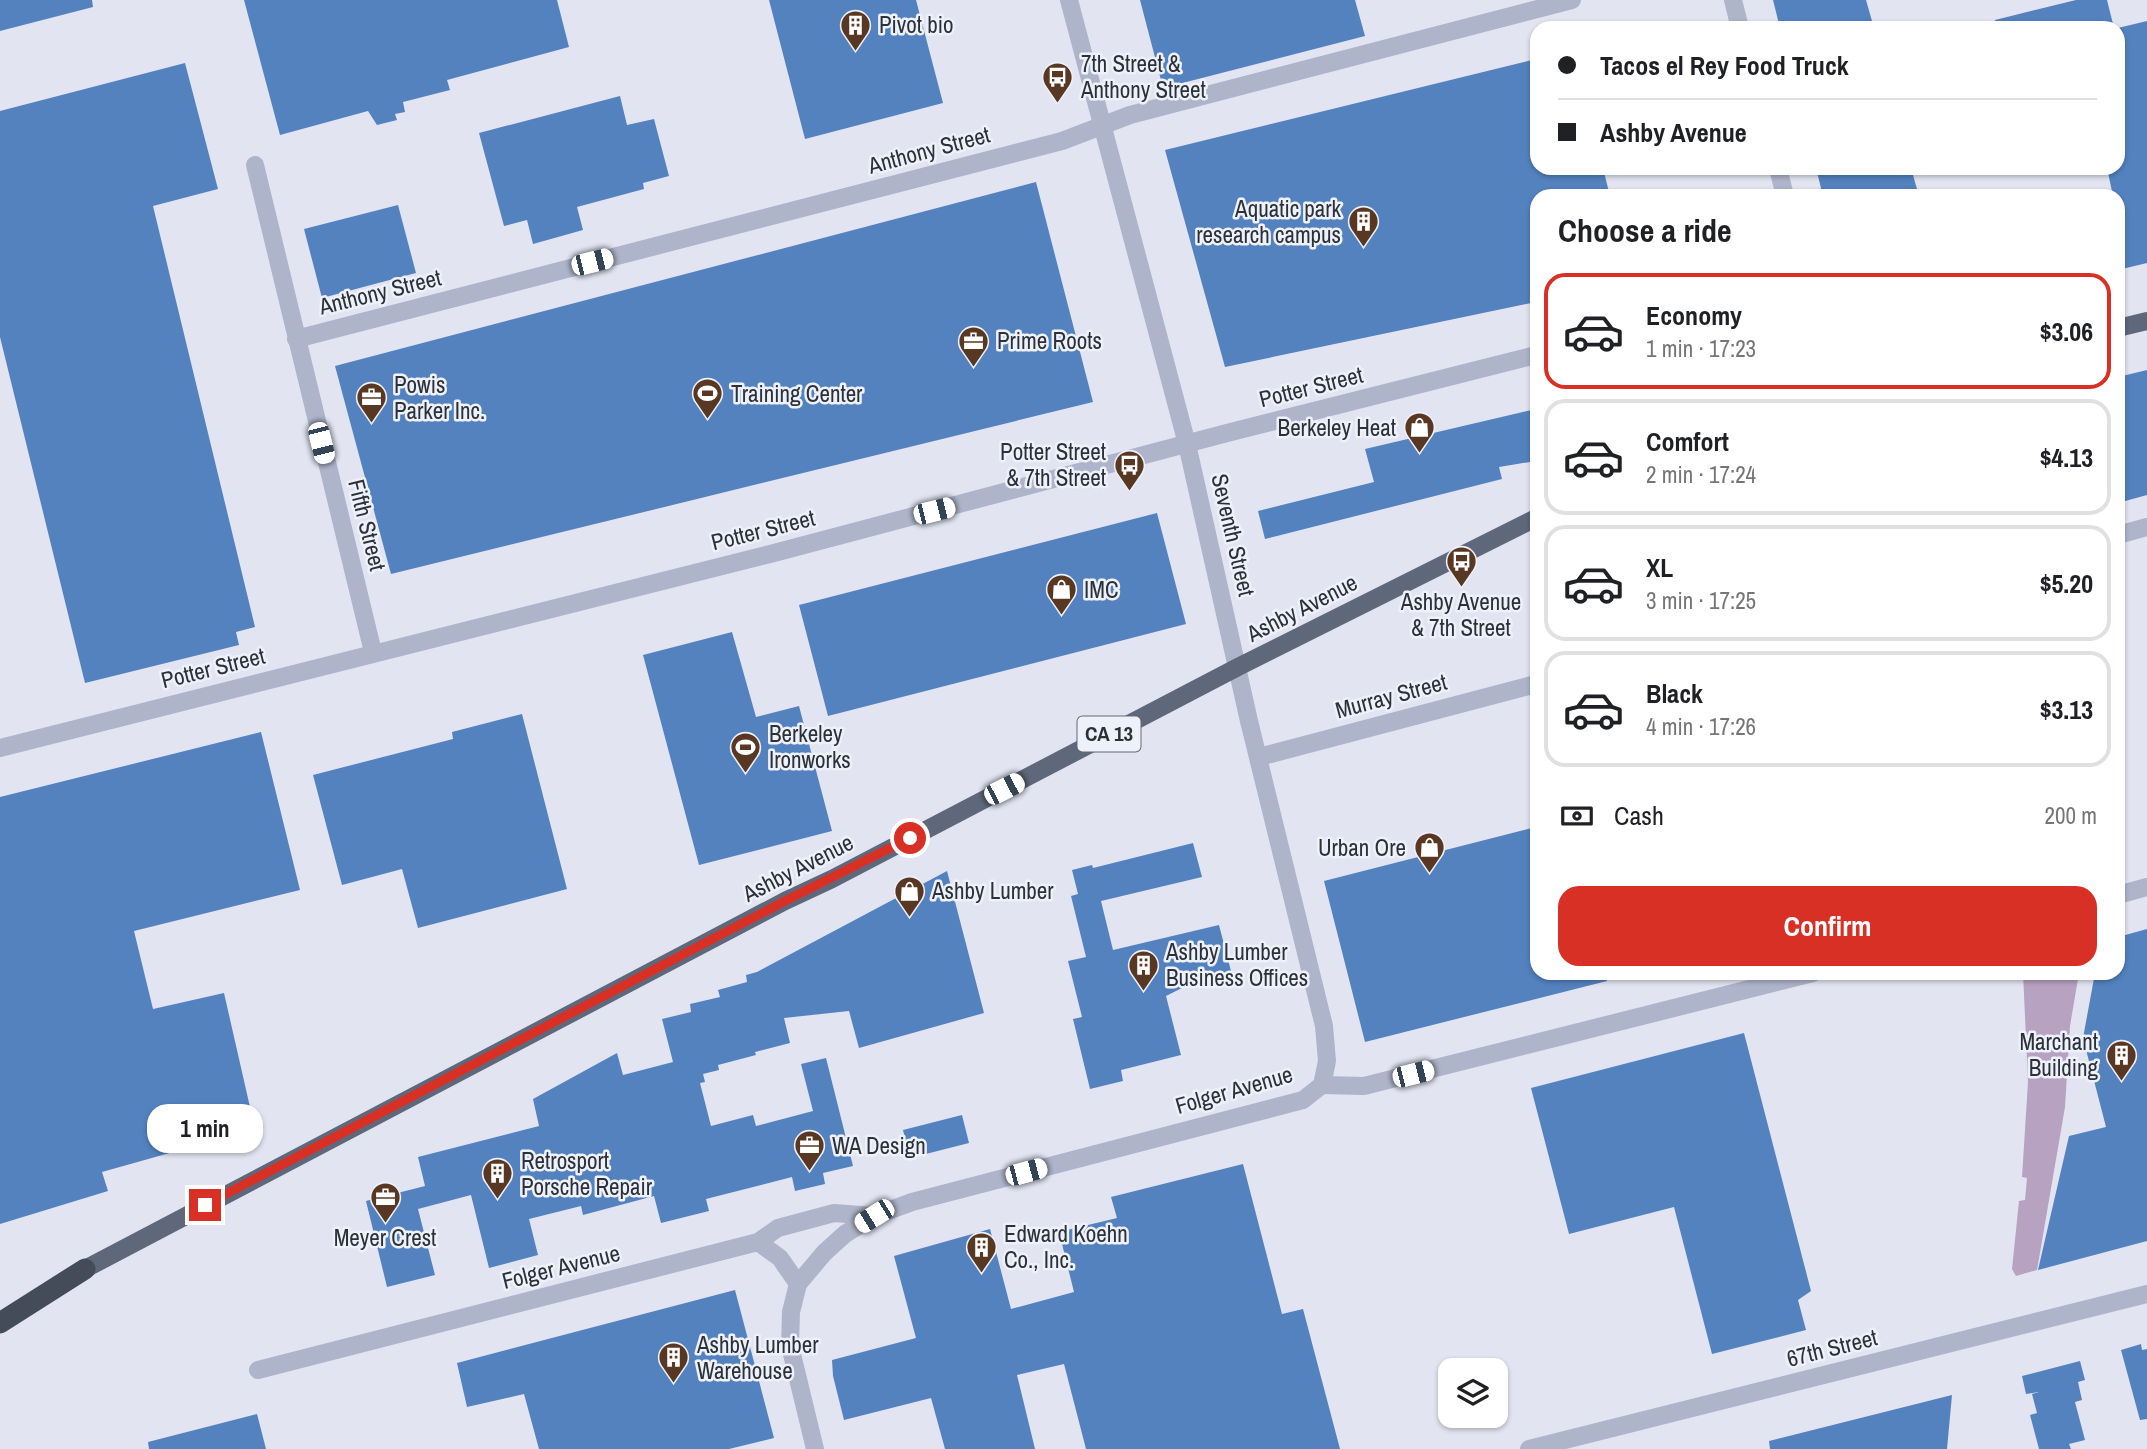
<!DOCTYPE html>
<meta charset="utf-8">
<style>
body{margin:0;font-family:"Archivo Narrow",sans-serif;background:#f6f6f6;color:#202124;height:100vh;display:flex;flex-direction:column;font-size:26px;white-space:nowrap}
*{box-sizing:border-box;margin:0}
p{font-size:23px;color:#757577}
.icon{flex:none;width:38px;height:38px;fill:none;stroke:currentColor;stroke-width:2;stroke-linecap:round;stroke-linejoin:round}
.map{position:relative;flex:1;overflow:hidden}
.panel{position:absolute;left:1530px;top:189px;width:595px;height:791px;display:flex;flex-direction:column;background:#fff;border-radius:21px;box-shadow:0 2px 5px #0004}
.panel>*{flex:none}
.hud{position:absolute;left:1530px;top:21px;width:595px;height:154px;border-radius:21px;box-shadow:0 2px 5px #0004;display:grid;align-content:center;height:154px;padding:0 28px;background:#fff}
.fabs{position:absolute;left:1438px;top:1358px;display:grid;gap:14px}
.fabs a{display:grid;place-items:center;width:70px;height:70px;border-radius:14px;background:#fff;box-shadow:0 2px 5px #0004;font-size:35px}
.end{position:absolute;width:32px;height:32px;margin:-16px;border:9px solid #d93025;background:#fff;box-shadow:0 0 0 4px #fff}
.from{border-radius:50%}
.bubble{position:absolute;height:49px;border-radius:21px;background:#fff;box-shadow:0 2px 5px #0004;font-size:23px;font-weight:700;line-height:49px;text-align:center}
.car{position:absolute;width:21px;height:42px;margin:-21px -10px;border-radius:9px;box-shadow:0 0 5px 2px #0007;background:linear-gradient(#fff 24%,#345 0 40%,#fff 0 76%,#345 0 86%,#fff 0)}
.hud b{display:flex;align-items:center;gap:24px;height:66px;font-size:26px}
.hud b+b{border-top:2px solid #e0e0e0}
.hud i{width:18px;height:18px;background:#202124}
ul{padding:0;list-style:none}
li{display:flex;align-items:center;gap:21px;height:116px;margin:0 14px 10px;padding:0 14px;border:4px solid #e0e0e0;border-radius:21px}
li div{flex:1}
li b{display:block;font-size:26px}
li em{font-style:normal;font-weight:700}
li.active{border-color:#d93025}
li>.icon{width:63px;height:63px;stroke-width:1.5}
h2{padding:0 28px;font-size:32px;line-height:84px}
.pay{display:flex;align-items:center;gap:18px;height:77px;padding:0 28px;font-size:26px}
.pay p{margin-inline-start:auto}
.action{display:flex;gap:14px;margin-top:auto;padding:14px 28px}
.action a{flex:1;height:80px;border-radius:21px;background:#d93025;color:#fff;font-size:28px;font-weight:700;line-height:80px;text-align:center}
.map>svg:first-child{display:block}
.green{fill:#b7a2c1}
.building{fill:#5482bf}
.lines{fill:none;stroke-linecap:round;stroke-linejoin:round}
.minor{stroke:#aeb4ca;stroke-width:18}
.tertiary{stroke:#aeb4ca;stroke-width:18}
.primary{stroke:#5e687a;stroke-width:18}
.motorway{stroke:#444c5a;stroke-width:21}
.route{stroke:#d93025;stroke-width:9}
.labels{text-anchor:middle;stroke-width:5;stroke-linejoin:round;paint-order:stroke}
.shield{fill:#eef0fa;stroke:#666a73;stroke-width:2}
.shield-label{font-size:21px;font-weight:bold;fill:#2c3139}
.poi-label{font-size:23px;fill:#2c3139;stroke:#eef0fa;text-anchor:start}
.street-label{font-size:23px;fill:#2c3139;stroke:#eef0fa}
</style>
<div class="map">
<svg width="2147" height="1449" viewBox="0 0 2147 1449">
<rect width="100%" height="100%" fill="#e2e4f2"/>
<path class="green" d="M2023 973H2079L2070 1026 2065 1107 2037 1270 2016 1276 2012 1269 2019 1201 2025 1200 2027 1178 2022 1177 2028 1082Z"/>
<path class="building" d="M0 0H92L93 7 0 31Z
M244 0H557L569 47 447 80 450 90 403 102 405 112 395 114 397 120 377 125 368 111 280 135Z
M769 0H916L943 103 805 139Z
M1140 0H1355L1365 36 1163 88Z
M1773 0H1866L1874 28H1780Z
M2076 0H2107L2114 28H1996L1995 20Z
M2147 21V263L2122 269 2118 253V196H2113L2107 168H2118V28Z
M1536 59V168H1603L1610 196H1536V302L1225 367 1165 150Z
M185 63 218 189 153 206 255 627 236 632 239 645 85 683 0 337V111Z
M620 96 627 125 654 119 669 176 643 183 644 189 577 207 583 230 533 244 527 220 504 226 479 133Z
M1816 168H1911L1919 196H1823Z
M1036 182 1093 402 391 574 335 366Z
M398 205 416 273 322 298 304 229Z
M2147 370V495L2118 503V377Z
M1536 409V461L1499 467 1502 479 1265 539 1258 511 1374 482 1365 449Z
M1157 513 1186 624 828 716 799 605Z
M732 632 756 717 799 706 832 831 699 865 643 655Z
M522 714 567 889 418 928 402 869 342 885 313 775 453 739 452 732Z
M261 732 300 890 134 931 153 1009 224 993 255 1129 102 1172 108 1191 0 1224V797Z
M1536 827V973H1606L1607 981 1365 1042 1324 881Z
M1193 843 1202 877 1101 901 1113 950 1219 925 1231 971 1181 983 1182 988 1166 996 1181 1055 1121 1070 1123 1081 1090 1089 1073 1019 1082 1017 1068 961 1086 957 1071 896 1078 894 1072 870 1092 865 1093 868Z
M947 871 984 1013 859 1048 849 1011 784 1018 790 1043 755 1052 756 1055 718 1065 719 1070 703 1074 705 1082 700 1083 711 1126 753 1115 756 1126 813 1111 801 1064 826 1058 853 1166 823 1173 825 1184 795 1191 792 1177 706 1199 709 1211 661 1223 654 1196 583 1215 581 1206 529 1219 538 1255 489 1268 471 1195 418 1209 435 1275 387 1287 366 1201 425 1186 418 1157 539 1126 533 1099 617 1053 623 1075 673 1062 662 1019 691 1012 690 1004 720 997 718 990 747 982 746 975 757 972Z
M2147 929V1241L2038 1270 2069 1136 2106 1127 2083 1038 2095 973H2118V937Z
M1744 1033 1811 1291 1798 1300 1806 1330 1712 1354 1674 1207 1569 1234 1531 1088Z
M962 1115 969 1143 910 1158 903 1130Z
M1243 1164 1282 1314 1303 1309 1340 1449H1086L1064 1364 1017 1375 1035 1449H945L931 1398 844 1420 833 1376 832 1360 916 1338 894 1256 990 1229 1011 1309 1074 1292 1059 1232 1117 1218 1111 1197Z
M735 1290 774 1438 729 1449H539L524 1394 467 1407 457 1363Z
M2141 1344 2142 1350 2147 1349V1419L2140 1420 2121 1350Z
M2080 1361 2085 1380 2078 1382 2082 1400 2075 1402 2085 1440 2069 1444 2071 1449H2039L2030 1415 2037 1413 2032 1394 2039 1392 2026 1394 2022 1376Z
M1952 1395 1947 1449H1770L1769 1441Z
M257 1414 266 1449H149L148 1442Z"/>
<g class="lines">
<path class="minor" d="M1733 0 1740 28
M255 165 373 652
M1778 168 1785 196
M296 339 1062 141 1130 115 1572 0
M2118 535 2147 527
M0 748 774 553 1227 433 1536 355
M1259 757 1536 684
M2118 895 2147 887
M1322 1085 1364 1086 1813 973
M758 1242 780 1258 798 1284
M258 1370 758 1242 778 1228 834 1213 874 1216
M1529 1449 2147 1294"/>
<path class="tertiary" d="M815 1449 790 1346 791 1312 798 1284 824 1253 845 1234 874 1216 912 1202 1303 1100 1322 1085 1327 1061 1324 1026 1249 721 1187 444 1069 0"/>
<path class="primary" d="M2118 328 2147 321
M85 1269 785 901 832 879 1238 667 1536 518"/>
<path class="motorway" d="M0 1323 85 1269"/>
</g>
<g class="lines">
<path class="route" d="M205 1205 785 901 910 838"/>
</g>
<defs>
<symbol id="building-pin" viewBox="-11 -11 22 30"><path d="M0 17L-7.5 6A9.5 9.5 0 1 1 7.5 6Z" fill="#593823" stroke="#eef0fa"/><path d="M-4-6H4V6H1V3H-1V6H-4ZM-2.5-4.3h1.7v1.8h-1.7ZM.8-4.3h1.7v1.8H.8ZM-2.5-1h1.7V.8h-1.7ZM.8-1h1.7V.8H.8Z" fill="#fff"/></symbol>
<symbol id="bus-pin" viewBox="-11 -11 22 30"><path d="M0 17L-7.5 6A9.5 9.5 0 1 1 7.5 6Z" fill="#593823" stroke="#eef0fa"/><path d="M-5-6H5V4H4V6H2V4H-2V6H-4V4H-5ZM-3.5-4V0h7V-4ZM-3.5 1.2v1.5H-2V1.2ZM2 1.2v1.5H3.5V1.2Z" fill="#fff"/></symbol>
<symbol id="office-pin" viewBox="-11 -11 22 30"><path d="M0 17L-7.5 6A9.5 9.5 0 1 1 7.5 6Z" fill="#593823" stroke="#eef0fa"/><path d="M-6-3h4V-5.5h4V-3h4V5H-6ZM-1-4.5V-3h2v-1.5ZM-6 0V1H6V0Z" fill="#fff"/></symbol>
<symbol id="stadium-pin" viewBox="-11 -11 22 30"><path d="M0 17L-7.5 6A9.5 9.5 0 1 1 7.5 6Z" fill="#593823" stroke="#eef0fa"/><path d="M0-5a6.5 5 0 1 0 0 10a6.5 5 0 1 0 0-10ZM-3.5-1.8h7v3.6h-7Z" fill="#fff"/></symbol>
<symbol id="shop-pin" viewBox="-11 -11 22 30"><path d="M0 17L-7.5 6A9.5 9.5 0 1 1 7.5 6Z" fill="#593823" stroke="#eef0fa"/><path d="M-5-2.5h2.3a2.7 3.5 0 0 1 5.4 0H5L5.5 6h-11ZM-1.5-2.5h3a1.5 2.3 0 0 0-3 0Z" fill="#fff"/></symbol>
</defs>
<g fill-rule="evenodd">
<use href="#building-pin" x="838" y="8" width="35" height="47"/>
<use href="#bus-pin" x="1040" y="60" width="35" height="47"/>
<use href="#building-pin" x="1346" y="204" width="35" height="47"/>
<use href="#office-pin" x="956" y="324" width="35" height="47"/>
<use href="#stadium-pin" x="690" y="376" width="35" height="47"/>
<use href="#office-pin" x="354" y="380" width="35" height="47"/>
<use href="#shop-pin" x="1402" y="410" width="35" height="47"/>
<use href="#bus-pin" x="1112" y="448" width="35" height="47"/>
<use href="#bus-pin" x="1444" y="544" width="35" height="47"/>
<use href="#shop-pin" x="1044" y="572" width="35" height="47"/>
<use href="#stadium-pin" x="728" y="730" width="35" height="47"/>
<use href="#shop-pin" x="1412" y="830" width="35" height="47"/>
<use href="#shop-pin" x="892" y="874" width="35" height="47"/>
<use href="#building-pin" x="1126" y="948" width="35" height="47"/>
<use href="#building-pin" x="2104" y="1038" width="35" height="47"/>
<use href="#office-pin" x="792" y="1128" width="35" height="47"/>
<use href="#building-pin" x="480" y="1156" width="35" height="47"/>
<use href="#office-pin" x="368" y="1180" width="35" height="47"/>
<use href="#building-pin" x="964" y="1230" width="35" height="47"/>
<use href="#building-pin" x="656" y="1340" width="35" height="47"/>
</g>
<g class="labels">
<rect class="shield" x="1077.5" y="716.5" width="63" height="35" rx="5"/>
<g class="shield-label">
<text x="1109" y="741">CA 13</text>
</g>
<g class="poi-label">
<text x="879" y="33">Pivot bio</text>
<text x="1081" y="72">7th Street &amp;<tspan x="1081" dy="26">Anthony Street</tspan></text>
<text x="1341" y="217" text-anchor="end">Aquatic park<tspan x="1341" dy="26">research campus</tspan></text>
<text x="997" y="349">Prime Roots</text>
<text x="394" y="393">Powis<tspan x="394" dy="26">Parker Inc.</tspan></text>
<text x="731" y="402">Training Center</text>
<text x="1396" y="436" text-anchor="end">Berkeley Heat</text>
<text x="1106" y="460" text-anchor="end">Potter Street<tspan x="1106" dy="26">&amp; 7th Street</tspan></text>
<text x="1084" y="598">IMC</text>
<text x="1461" y="610" text-anchor="middle">Ashby Avenue<tspan x="1461" dy="26">&amp; 7th Street</tspan></text>
<text x="769" y="742">Berkeley<tspan x="769" dy="26">Ironworks</tspan></text>
<text x="1406" y="856" text-anchor="end">Urban Ore</text>
<text x="932" y="899">Ashby Lumber</text>
<text x="1166" y="960">Ashby Lumber<tspan x="1166" dy="26">Business Offices</tspan></text>
<text x="2098" y="1050" text-anchor="end">Marchant<tspan x="2098" dy="26">Building</tspan></text>
<text x="832" y="1154">WA Design</text>
<text x="521" y="1169">Retrosport<tspan x="521" dy="26">Porsche Repair</tspan></text>
<text x="1004" y="1242">Edward Koehn<tspan x="1004" dy="26">Co., Inc.</tspan></text>
<text x="385" y="1246" text-anchor="middle">Meyer Crest</text>
<text x="697" y="1353">Ashby Lumber<tspan x="697" dy="26">Warehouse</tspan></text>
</g>
<g class="street-label">
<text transform="translate(929 150) rotate(-15)" y="8">Anthony Street</text>
<text transform="translate(380 292) rotate(-14)" y="8">Anthony Street</text>
<text transform="translate(1311 387) rotate(-14)" y="8">Potter Street</text>
<text transform="translate(367 525) rotate(76)" y="8">Fifth Street</text>
<text transform="translate(763 530) rotate(-14)" y="8">Potter Street</text>
<text transform="translate(1233 535) rotate(77)" y="8">Seventh Street</text>
<text transform="translate(1302 608) rotate(-27)" y="8">Ashby Avenue</text>
<text transform="translate(213 668) rotate(-14)" y="8">Potter Street</text>
<text transform="translate(1391 696) rotate(-15)" y="8">Murray Street</text>
<text transform="translate(798 868) rotate(-27)" y="8">Ashby Avenue</text>
<text transform="translate(1234 1090) rotate(-16)" y="8">Folger Avenue</text>
<text transform="translate(561 1267) rotate(-14)" y="8">Folger Avenue</text>
<text transform="translate(1832 1348) rotate(-14)" y="8">67th Street</text>
</g>
</g>
</svg>
<div class="fabs">
<a><svg class="icon" aria-label="layers" viewBox="0 0 24 24"><path d="M12 4l9 5-9 5-9-5zM3 14l9 5 9-5"/></svg></a>
</div>
<i class="end from" style="left:910px;top:838px"></i>
<i class="end" style="left:205px;top:1205px"></i>
<div class="bubble" style="left:147px;top:1104px;width:116px">1 min</div>
<i class="car" style="left:592px;top:262px;rotate:76deg"></i>
<i class="car" style="left:321px;top:443px;rotate:166deg"></i>
<i class="car" style="left:934px;top:511px;rotate:76deg"></i>
<i class="car" style="left:1004px;top:789px;rotate:63deg"></i>
<i class="car" style="left:1413px;top:1074px;rotate:76deg"></i>
<i class="car" style="left:1026px;top:1172px;rotate:75deg"></i>
<i class="car" style="left:874px;top:1216px;rotate:238deg"></i>
<div class="hud">
<b><i class="from"></i>Tacos el Rey Food Truck</b>
<b><i></i>Ashby Avenue</b>
</div>
<section class="panel">
<h2>Choose a ride</h2>
<ul>
<li class="active"><svg class="icon" aria-label="car" viewBox="0 0 24 24"><path d="M5 17H2v-5l4-1 3-4h7l3 4 3 1v5h-3M9 17h6M6 11h13"/><circle cx="7" cy="17" r="2"/><circle cx="17" cy="17" r="2"/></svg><div><b>Economy</b><p>1 min · 17:23</p></div><em>$3.06</em></li>
<li><svg class="icon" aria-label="car" viewBox="0 0 24 24"><path d="M5 17H2v-5l4-1 3-4h7l3 4 3 1v5h-3M9 17h6M6 11h13"/><circle cx="7" cy="17" r="2"/><circle cx="17" cy="17" r="2"/></svg><div><b>Comfort</b><p>2 min · 17:24</p></div><em>$4.13</em></li>
<li><svg class="icon" aria-label="car" viewBox="0 0 24 24"><path d="M5 17H2v-5l4-1 3-4h7l3 4 3 1v5h-3M9 17h6M6 11h13"/><circle cx="7" cy="17" r="2"/><circle cx="17" cy="17" r="2"/></svg><div><b>XL</b><p>3 min · 17:25</p></div><em>$5.20</em></li>
<li><svg class="icon" aria-label="car" viewBox="0 0 24 24"><path d="M5 17H2v-5l4-1 3-4h7l3 4 3 1v5h-3M9 17h6M6 11h13"/><circle cx="7" cy="17" r="2"/><circle cx="17" cy="17" r="2"/></svg><div><b>Black</b><p>4 min · 17:26</p></div><em>$3.13</em></li>
</ul>
<div class="pay"><svg class="icon" aria-label="cash" viewBox="0 0 24 24"><path d="M3 7h18v10H3z"/><circle cx="12" cy="12" r="2"/></svg>Cash<p>200 m</p></div>
<div class="action"><a>Confirm</a></div>
</section>
</div>
